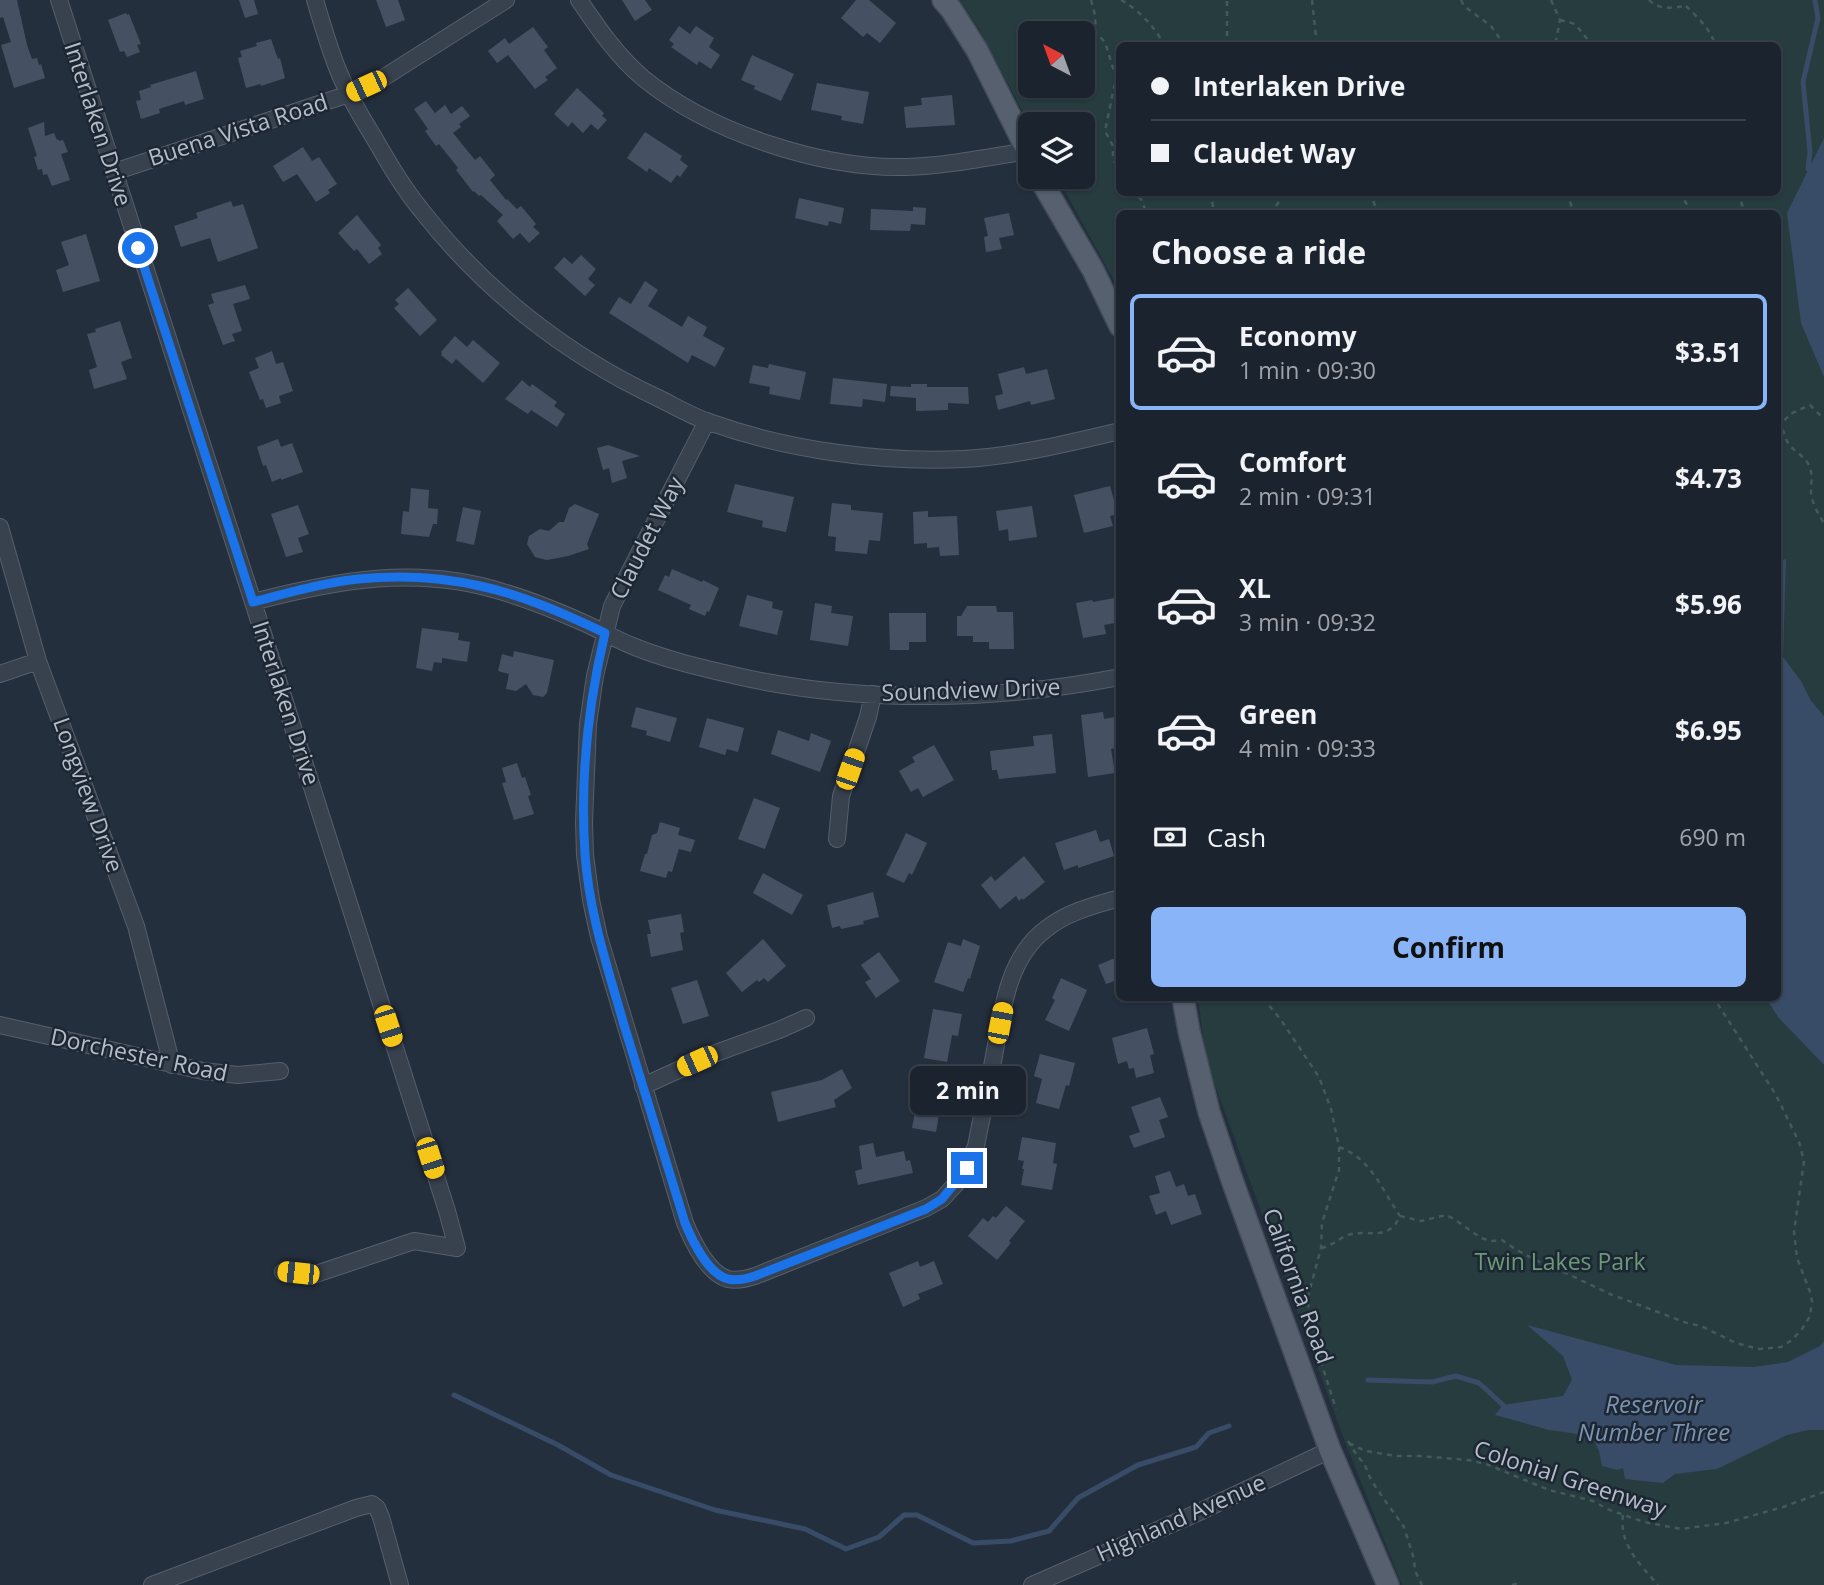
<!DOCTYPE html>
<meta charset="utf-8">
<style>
body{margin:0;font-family:"Open Sans",sans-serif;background:#242b36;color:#f1f3f6;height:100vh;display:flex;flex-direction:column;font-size:26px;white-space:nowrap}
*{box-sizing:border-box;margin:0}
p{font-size:23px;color:#a0a4aa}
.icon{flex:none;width:38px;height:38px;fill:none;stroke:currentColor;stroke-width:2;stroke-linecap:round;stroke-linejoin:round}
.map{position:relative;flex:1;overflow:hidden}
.side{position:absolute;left:1116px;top:210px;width:665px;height:791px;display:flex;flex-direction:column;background:#1b232e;border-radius:10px;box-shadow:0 2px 5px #0004,0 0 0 2px #39404a}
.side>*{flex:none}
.top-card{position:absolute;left:1116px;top:42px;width:665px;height:154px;border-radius:10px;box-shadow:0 2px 5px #0004,0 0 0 2px #39404a;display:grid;align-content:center;height:154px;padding:0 35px;background:#1b232e}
.needle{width:46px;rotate:319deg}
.buttons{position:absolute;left:1018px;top:21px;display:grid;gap:14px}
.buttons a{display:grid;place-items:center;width:77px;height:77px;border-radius:10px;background:#1b232e;box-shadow:0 2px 5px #0004,0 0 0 2px #39404a;font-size:35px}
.end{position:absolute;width:32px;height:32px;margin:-16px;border:9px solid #1a73e8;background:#fff;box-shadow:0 0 0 4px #fff}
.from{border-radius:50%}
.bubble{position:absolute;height:49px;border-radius:10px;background:#1b232e;box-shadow:0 2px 5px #0004,0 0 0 2px #39404a;font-size:23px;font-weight:700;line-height:49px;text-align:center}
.car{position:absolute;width:21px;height:42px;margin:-21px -10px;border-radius:9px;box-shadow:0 0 5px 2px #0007;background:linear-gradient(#f5c518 24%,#345 0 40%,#f5c518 0 76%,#345 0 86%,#f5c518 0)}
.top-card b{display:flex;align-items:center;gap:24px;height:66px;font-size:26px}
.top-card b+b{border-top:2px solid #39404a}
.top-card i{width:18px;height:18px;background:#f1f3f6}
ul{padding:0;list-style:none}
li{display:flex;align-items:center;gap:21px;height:116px;margin:0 14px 10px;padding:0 21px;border:4px solid transparent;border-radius:10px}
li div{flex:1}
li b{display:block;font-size:26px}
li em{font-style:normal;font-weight:700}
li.current{border-color:#8ab4f8}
li>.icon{width:63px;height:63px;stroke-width:1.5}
h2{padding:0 35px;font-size:32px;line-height:84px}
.pay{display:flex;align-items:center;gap:18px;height:77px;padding:0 35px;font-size:26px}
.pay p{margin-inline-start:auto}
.cta{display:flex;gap:14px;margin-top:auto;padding:14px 35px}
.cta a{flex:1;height:80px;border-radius:10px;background:#8ab4f8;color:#111;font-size:28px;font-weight:700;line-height:80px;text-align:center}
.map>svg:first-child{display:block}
.green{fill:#263c3f;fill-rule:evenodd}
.water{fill:#394c67}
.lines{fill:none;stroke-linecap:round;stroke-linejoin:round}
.stream{stroke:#394c67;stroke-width:5}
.building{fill:#455162}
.minor-casing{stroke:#565f6c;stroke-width:18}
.major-casing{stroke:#414a57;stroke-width:24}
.path{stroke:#44595c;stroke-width:2.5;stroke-dasharray:5 5;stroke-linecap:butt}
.minor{stroke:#38414e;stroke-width:16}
.major{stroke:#56606e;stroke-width:21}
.route{stroke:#1a73e8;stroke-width:9}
.labels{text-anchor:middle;stroke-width:5;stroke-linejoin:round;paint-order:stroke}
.street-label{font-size:23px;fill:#b4bcc9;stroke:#1d2633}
.park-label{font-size:23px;fill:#6b9a76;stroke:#1d2633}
.water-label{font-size:24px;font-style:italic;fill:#7c92b1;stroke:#1d2633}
</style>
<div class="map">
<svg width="1824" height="1585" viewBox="0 0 1824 1585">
<rect width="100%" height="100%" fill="#242f3e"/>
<path class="green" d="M960 0H1824V1585H1402L1345 1442 1207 1063 1198 998H1778V214H1120V295L1111 275 1057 177H1083V124H1031V127L979 29ZM1031 33H1083V86H1031ZM1120 46H1778V192H1120Z"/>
<path class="water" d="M1824 138V377L1801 323 1787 213Z
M1786 559 1783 657 1801 681 1811 701 1824 716V1065L1778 1017 1766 998H1778V562Z
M1527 1325 1676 1365 1754 1367 1788 1362 1820 1346 1824 1341V1430H1808L1787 1435 1717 1469 1675 1474 1663 1483 1625 1479 1623 1468 1617 1470 1602 1466 1599 1451 1593 1439 1572 1433 1549 1430 1495 1415 1503 1405 1563 1396 1572 1380 1563 1356Z"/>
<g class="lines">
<path class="stream" d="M1808 169 1810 152 1803 82 1818 18 1815 0
M1368 1380 1432 1382 1456 1376 1479 1383 1503 1405
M454 1395 558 1445 611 1475 715 1510 805 1529 846 1549 879 1537 904 1515H917L973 1543 1011 1541 1049 1531 1078 1498 1138 1465 1196 1447 1209 1433 1229 1426"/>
</g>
<path class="building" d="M0 0H17L27 45 32 59 37 58 39 65 41 64 45 78 14 88 1 45 11 42 3 17 0 18Z
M239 0H254L258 14 245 18Z
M376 0H398L405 20 386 27Z
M622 0H645L652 10 635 21Z
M856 0H869L896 23 880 43 867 33 863 37 841 18Z
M126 13 127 15 129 14 141 44 137 45 140 52 127 57 124 51 120 52 108 20Z
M679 26 690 34 696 26 714 38 709 47 720 55 711 69 699 61 697 65 671 47 674 44 669 40Z
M533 27 548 47 544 50 557 68 545 77 548 80 535 89 508 55 497 63 488 51 505 38 509 44Z
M271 39 278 59 280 58 285 78 261 86 260 84 246 88 238 58 242 57 240 51 257 46 256 43Z
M752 55 794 74 781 101 754 89 755 86 741 80Z
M196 71 204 99 185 105 184 101 159 109 160 113 141 119 136 101 141 100 139 91 151 87 150 85Z
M817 83 869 92 863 124 841 120 842 116 811 110Z
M577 88 604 113 602 116 607 120 598 130 591 124 583 133 572 122 568 127 554 114Z
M952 95 955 125 906 128 904 107 922 105 921 98Z
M426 101 435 113 445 105 451 114 462 106 470 116 459 124 461 127 453 133 475 160 480 156 495 175 490 180 506 200 507 199 517 209 521 206 536 224 533 227 540 233 529 243 520 233 513 239 497 221 503 215 481 195 479 196 474 191 473 192 456 170 458 168 439 144 436 146 425 131 428 129 414 109Z
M44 122 45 136 54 133 57 140 58 139 59 141 63 140 68 152 61 154 70 180 52 186 47 174 43 175 42 169 38 170 34 157 37 156 28 128Z
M645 132 682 156 680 160 688 166 680 177 677 175 671 183 649 168 647 172 627 158Z
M303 147 312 161 319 157 337 184 328 190 330 193 316 202 297 174 283 182 273 166Z
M799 198 844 208 841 224 829 221 828 226 795 218Z
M231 201 233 207 243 204 258 248 218 262 210 238 181 247 174 226 198 218 196 213Z
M913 207 926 208 925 225 911 224 910 231 870 230 871 209 913 211Z
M1009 213 1014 235 999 238 1002 249 986 252 984 237 988 236 984 218Z
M357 215 381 245 378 248 382 254 369 264 357 249 354 251 338 233Z
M86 234 100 281 63 292 56 270 69 265 61 242Z
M581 255 596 269 588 279 595 285 585 296 554 268 564 257 572 264Z
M645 281 658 290 648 306 682 327 688 316 707 327 703 336 725 348 715 367 692 355 688 363 609 313 619 297 631 304Z
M245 285 250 299 233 304 242 331 232 334 235 341 223 345 208 305 214 303 211 294Z
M408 288 437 320 420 336 394 308 399 304 395 300Z
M120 321 132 358 121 362 127 379 94 389 89 370 97 367 87 334 96 332 95 329Z
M455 336 467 347 473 340 500 363 483 383 456 359 452 364 441 355 442 353 441 352Z
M272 351 276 364 283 362 293 391 279 396 281 403 266 408 263 399 260 400 249 372 259 368 255 358Z
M769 364 806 372 800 400 769 394 770 387 749 383 753 365 768 368Z
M1024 367 1026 374 1047 369 1055 399 1031 405 1030 401 998 410 995 396 1003 394 998 374Z
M833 378 887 384 885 402 863 399 862 407 830 404Z
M522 380 530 387 532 384 557 402 554 406 565 414 557 427 531 410 528 414 505 399Z
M911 384H927V387H968L969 404 948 403V410L916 411V398L890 396 891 386 911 387Z
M278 439 281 447 292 443 303 472 281 480V478L272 482 266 465 263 466 257 447Z
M608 445 640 456 622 461 627 478 612 483 609 468 603 470 597 448Z
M735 484 794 497 786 532 762 527 763 521 727 512Z
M1110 486 1118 514 1110 516 1113 526 1084 533 1074 495Z
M411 488 429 490 428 508 438 509 437 524H433L429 537 401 534 403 511 409 512Z
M832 503 851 505V510L883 513 880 541 869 540 867 554 835 551 836 537 828 536Z
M575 504 599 514 587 544 589 549 568 556 547 560 535 557 527 544 529 536 540 529 549 531 559 522H564L569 508Z
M298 505 309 534 298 538 303 552 286 557 271 514Z
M1032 506 1037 537 1009 541 1008 529 999 531 996 511Z
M463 507 481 511 474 545 456 541Z
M928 511V517L957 516 959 555 940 556 939 547 927 548V543L914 544 913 512Z
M672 569 702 582 703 580 719 588 709 612 707 611 705 616 689 609 691 605 658 590 665 575 669 577Z
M747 595 773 602 772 608 783 611 777 635 739 626Z
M1120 597V622L1104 625 1106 634 1083 638 1076 603 1092 600 1093 602Z
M815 603 832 606 831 613 853 616 848 646 810 640Z
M967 606H996L997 612H1013L1014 649H989V642H973V636H957V616H961Z
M889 613H926V642H909V650H890Z
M422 628 459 633 458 640 470 642 467 662 442 658V663L434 662 432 671 416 668Z
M514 651 554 660 547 693 543 697 533 695 526 684 516 691 506 689 509 674 498 671 502 654 513 657Z
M636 707 677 718 670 742 646 735 647 731 631 727Z
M1103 712 1104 719 1120 716V747L1111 749 1115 773 1088 777 1081 715Z
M707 718 744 728 738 752 727 749 725 755 699 747Z
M778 730 809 741 811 733 831 741 820 772 771 754Z
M1052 734 1056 773 999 779 997 770H992L990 751 1034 746 1033 736Z
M934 745 954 780 923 797 918 788 911 792 899 771 915 762 912 757Z
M517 763 522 778 525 777 531 795 528 796 534 814 514 820 502 783 506 782 502 768Z
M754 798 780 808 765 849 738 839Z
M660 822 680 828 678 835 695 840 691 852 679 849 672 872 668 871 666 878 640 871 645 854H647L652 835 657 833Z
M1096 830 1100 842 1109 839 1114 856 1078 868V865L1064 870 1055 843Z
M906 833 927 843 912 875 909 873 904 883 886 875Z
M1024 856 1045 882 1023 900 1022 898 1019 901 1016 896 1000 909 981 885 991 876 995 881Z
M763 873 803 895 792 915 753 893Z
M873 892 879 917 863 921 864 924 841 929 840 926 832 928 827 905Z
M681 914 684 932 680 933 683 950 651 957 647 934H651L648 920Z
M763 939 786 966 768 982 764 978 759 982 757 980 742 992 726 973Z
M963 939 980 946 970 979 968 978 963 992 934 982 948 942 961 946Z
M879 952 900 981 876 998 865 982 871 979 861 965Z
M1120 956V979L1106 984 1098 965Z
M1061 978 1087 990 1069 1031 1045 1020 1055 1000 1052 998Z
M697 980 709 1016 683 1024 671 988Z
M933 1009 962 1014 958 1036 952 1035 947 1062 924 1058Z
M1147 1028 1154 1054 1150 1055 1154 1073 1136 1078 1134 1068 1129 1069 1127 1061 1118 1064 1112 1038Z
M1040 1054 1075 1063 1069 1086 1066 1085 1059 1109 1036 1103 1042 1079 1034 1076Z
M842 1069 852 1088 834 1100 836 1107 778 1122 771 1092 822 1080Z
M920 1085 948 1091 945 1110 940 1109 936 1132 912 1128Z
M1160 1097 1168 1117 1159 1120 1165 1137 1134 1148 1129 1136 1140 1132 1131 1107Z
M1022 1137 1056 1143 1053 1163 1057 1164 1052 1190 1021 1185 1024 1169H1022L1024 1161 1018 1160Z
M873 1143 876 1157 904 1151 906 1161 910 1160 913 1173 858 1185 855 1171 862 1169 859 1146Z
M1170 1171 1176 1187 1184 1184 1188 1196 1195 1194 1202 1214 1171 1225 1166 1211 1156 1215 1149 1196 1160 1193 1155 1176Z
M1006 1206 1025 1221 1009 1241 1011 1243 997 1260 968 1236 983 1218 988 1222 993 1216 996 1218Z
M918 1261 920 1267 934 1261 943 1284 918 1294 920 1299 903 1307 889 1273Z"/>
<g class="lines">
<defs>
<path id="minor" d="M59 0 253 602 447 1211 457 1248 414 1241 313 1275 283 1272
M315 0C322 23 329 48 338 70 347 93 360 115 373 136 388 162 403 188 422 211 484 290 565 354 656 397 673 405 691 416 709 422 787 450 881 463 964 459 1017 456 1069 443 1120 431
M579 0C598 28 617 56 643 78 709 132 821 169 906 167 947 166 988 157 1028 151
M114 172 349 94 383 78 506 0
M707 421 612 606 595 676 588 724 584 822 585 855 591 900 599 937 685 1223C692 1240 708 1274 728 1279 737 1281 746 1279 755 1276L926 1208 942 1199 955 1185 967 1168 976 1146C982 1116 988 1086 994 1056 1002 1012 1007 958 1046 929 1067 912 1095 905 1120 898
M0 527 38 661 136 926 172 1065
M253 602C337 580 418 565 503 592 530 600 557 611 582 622 600 630 617 640 635 647 667 660 703 668 737 676 860 704 997 701 1120 677
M0 674 38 661
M837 839 841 796 868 717 873 694
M0 1025 203 1071 238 1075 280 1071
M643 1086 716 1053 779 1030 806 1018
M152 1585 356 1508 372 1504 377 1508 381 1517 400 1585
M1032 1585 1197 1513 1330 1450"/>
<path id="major" d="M943 0 951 9 977 50 1031 158
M1039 177 1093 270 1120 326
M1183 998 1189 1031 1209 1112 1232 1180 1330 1450 1388 1585"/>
</defs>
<use href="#minor" class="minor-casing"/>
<use href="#major" class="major-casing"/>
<path class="path" d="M1091 0 1095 15 1096 33 1105 42 1116 78 1105 131 1113 146V159L1119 171 1120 186
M1121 0C1139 10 1155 27 1165 46
M1312 0 1317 46
M1461 0 1464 6 1491 26 1505 46
M1551 0 1560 20 1555 46
M1649 0C1658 10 1673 8 1686 6
M1686 6C1697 17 1712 30 1715 46
M1560 20 1575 24 1593 46
M1227 46V0
M1130 192 1141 199 1147 214
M1211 192 1214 214
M1369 192 1379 214
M1567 192 1574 214
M1679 192 1693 214
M1738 192 1745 214
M1270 214 1281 199 1280 192
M1778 410C1781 419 1783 435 1787 441 1792 451 1804 455 1809 465 1813 474 1811 483 1811 493 1812 503 1818 514 1824 523
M1778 428 1790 414 1810 405 1820 415 1824 417
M1263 998 1281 1020 1319 1077 1331 1109 1339 1147V1170L1322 1223 1321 1248 1307 1300 1323 1368 1336 1409
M1339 1147C1371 1158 1382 1190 1400 1216
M1400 1216 1421 1221 1446 1215 1454 1219 1481 1238 1492 1241 1502 1240 1515 1249 1543 1264 1568 1274 1610 1294 1687 1323 1701 1326 1736 1343 1759 1349 1781 1347 1792 1340 1802 1329 1810 1316 1812 1301 1810 1292 1797 1258 1794 1232 1804 1161 1799 1142 1776 1095 1714 998
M1321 1248C1333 1246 1340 1237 1351 1234 1370 1230 1389 1241 1400 1216
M1348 1441 1358 1457 1364 1463 1371 1480 1386 1502 1404 1527 1414 1559 1415 1571 1422 1585
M1349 1443 1365 1451 1397 1456H1419L1468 1460 1486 1464 1549 1490 1593 1501 1607 1509 1644 1522 1681 1529 1726 1523 1783 1507 1824 1492
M1623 1515C1619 1545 1640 1564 1658 1585
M1512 1585 1516 1584 1517 1585"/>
<use href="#minor" class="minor"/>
<use href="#major" class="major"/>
</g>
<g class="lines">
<path class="route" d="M138 248 253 602C288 593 322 583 358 579 398 575 441 577 480 586 523 595 565 614 605 633 588 705 580 780 585 854 589 913 608 969 624 1025 644 1091 665 1157 685 1223 692 1240 708 1274 728 1279 737 1281 746 1279 755 1276L926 1209 942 1199 967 1168"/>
</g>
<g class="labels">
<g class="street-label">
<text transform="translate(98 124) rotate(72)" y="8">Interlaken Drive</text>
<text transform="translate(238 130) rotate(-18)" y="8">Buena Vista Road</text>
<text transform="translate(647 538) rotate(-63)" y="8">Claudet Way</text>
<text transform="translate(971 690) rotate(-2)" y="8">Soundview Drive</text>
<text transform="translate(286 703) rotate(72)" y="8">Interlaken Drive</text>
<text transform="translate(88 795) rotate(70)" y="8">Longview Drive</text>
<text transform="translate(139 1055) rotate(12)" y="8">Dorchester Road</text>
<text transform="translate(1298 1286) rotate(70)" y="8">California Road</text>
<text transform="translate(1570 1479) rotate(18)" y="8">Colonial Greenway</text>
<text transform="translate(1181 1518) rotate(-24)" y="8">Highland Avenue</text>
</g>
<g class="park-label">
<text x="1560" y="1270">Twin Lakes Park</text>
</g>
<g class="water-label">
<text x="1654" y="1413">Reservoir<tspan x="1654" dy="28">Number Three</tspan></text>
</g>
</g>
</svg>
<div class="buttons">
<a><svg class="needle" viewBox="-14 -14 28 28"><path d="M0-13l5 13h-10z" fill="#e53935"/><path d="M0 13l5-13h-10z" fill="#a0a4aa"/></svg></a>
<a><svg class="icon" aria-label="layers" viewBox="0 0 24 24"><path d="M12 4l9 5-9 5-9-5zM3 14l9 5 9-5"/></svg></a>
</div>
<i class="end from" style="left:138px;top:248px"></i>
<i class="end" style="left:967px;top:1168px"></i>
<div class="bubble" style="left:910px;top:1066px;width:116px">2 min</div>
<i class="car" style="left:366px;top:86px;rotate:245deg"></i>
<i class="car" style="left:850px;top:769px;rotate:19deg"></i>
<i class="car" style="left:1000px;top:1023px;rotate:11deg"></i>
<i class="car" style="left:388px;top:1026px;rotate:162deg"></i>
<i class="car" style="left:697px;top:1061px;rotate:246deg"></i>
<i class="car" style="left:430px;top:1158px;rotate:162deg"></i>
<i class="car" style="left:298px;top:1273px;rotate:276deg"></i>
<div class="top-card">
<b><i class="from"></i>Interlaken Drive</b>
<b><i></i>Claudet Way</b>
</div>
<section class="side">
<h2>Choose a ride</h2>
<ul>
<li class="current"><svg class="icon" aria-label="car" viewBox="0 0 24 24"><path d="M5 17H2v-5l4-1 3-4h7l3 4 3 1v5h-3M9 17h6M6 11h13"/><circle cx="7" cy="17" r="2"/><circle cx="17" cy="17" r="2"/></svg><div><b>Economy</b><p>1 min · 09:30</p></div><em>$3.51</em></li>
<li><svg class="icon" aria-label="car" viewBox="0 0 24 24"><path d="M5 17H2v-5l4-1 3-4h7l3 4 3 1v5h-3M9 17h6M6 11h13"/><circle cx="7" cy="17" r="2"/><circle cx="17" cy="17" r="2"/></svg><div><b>Comfort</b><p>2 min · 09:31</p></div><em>$4.73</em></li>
<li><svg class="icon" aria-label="car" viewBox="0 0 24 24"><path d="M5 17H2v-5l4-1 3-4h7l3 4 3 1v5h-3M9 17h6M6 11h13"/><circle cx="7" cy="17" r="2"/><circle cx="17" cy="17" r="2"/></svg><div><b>XL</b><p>3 min · 09:32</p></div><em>$5.96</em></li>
<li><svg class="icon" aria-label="car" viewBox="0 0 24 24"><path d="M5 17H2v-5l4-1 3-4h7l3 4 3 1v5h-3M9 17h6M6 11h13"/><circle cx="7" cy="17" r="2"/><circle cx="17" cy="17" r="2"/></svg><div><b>Green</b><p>4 min · 09:33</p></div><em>$6.95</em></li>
</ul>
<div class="pay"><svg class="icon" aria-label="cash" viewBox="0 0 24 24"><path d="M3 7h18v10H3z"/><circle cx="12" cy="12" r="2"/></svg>Cash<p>690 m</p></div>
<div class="cta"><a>Confirm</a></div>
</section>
</div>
